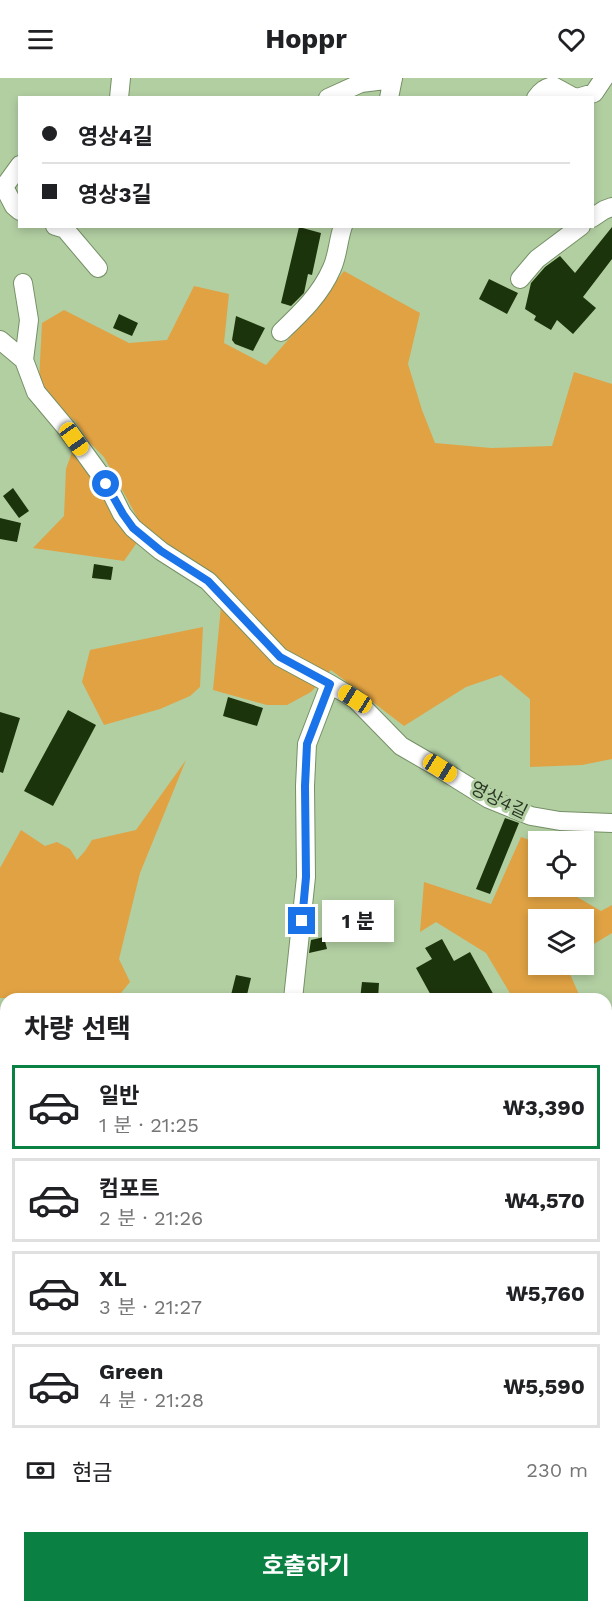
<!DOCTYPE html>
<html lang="ko">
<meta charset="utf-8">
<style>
body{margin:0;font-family:"Work Sans","Noto Sans KR",sans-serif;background:#f2f2f2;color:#202124;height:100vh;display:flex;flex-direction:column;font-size:22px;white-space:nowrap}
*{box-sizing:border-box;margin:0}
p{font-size:20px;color:#757577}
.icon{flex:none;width:33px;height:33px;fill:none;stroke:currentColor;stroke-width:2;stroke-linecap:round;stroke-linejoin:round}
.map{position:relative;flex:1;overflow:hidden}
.panel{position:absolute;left:0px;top:915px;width:612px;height:620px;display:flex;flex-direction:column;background:#fff;border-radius:18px 18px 0 0;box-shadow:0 3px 9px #0003}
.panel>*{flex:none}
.banner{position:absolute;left:18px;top:18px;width:576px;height:132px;border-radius:0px;box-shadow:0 3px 9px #0003;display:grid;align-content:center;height:132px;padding:0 24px;background:#fff}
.controls{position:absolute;left:528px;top:753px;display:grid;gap:12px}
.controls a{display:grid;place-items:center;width:66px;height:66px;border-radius:0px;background:#fff;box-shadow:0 3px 9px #0003;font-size:30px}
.end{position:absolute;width:27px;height:27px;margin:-14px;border:8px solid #1a73e8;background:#fff;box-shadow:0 0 0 3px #fff}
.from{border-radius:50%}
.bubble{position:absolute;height:42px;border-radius:0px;background:#fff;box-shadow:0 3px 9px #0003;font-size:20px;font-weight:700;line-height:42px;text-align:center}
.car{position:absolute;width:18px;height:36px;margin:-18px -9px;border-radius:8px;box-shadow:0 0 4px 2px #0007;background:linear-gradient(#f5c518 24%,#345 0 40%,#f5c518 0 76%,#345 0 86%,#f5c518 0)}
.banner b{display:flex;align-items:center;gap:21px;height:57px;font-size:22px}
.banner b+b{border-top:2px solid #e0e0e0}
.banner i{width:15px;height:15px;background:#202124}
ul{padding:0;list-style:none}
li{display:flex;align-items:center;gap:18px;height:84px;margin:0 12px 9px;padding:0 12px;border:3px solid #e0e0e0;border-radius:0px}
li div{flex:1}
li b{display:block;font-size:22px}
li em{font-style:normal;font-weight:700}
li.active{border-color:#0b8043}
li>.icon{width:54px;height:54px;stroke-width:1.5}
h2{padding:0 24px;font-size:27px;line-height:72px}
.pay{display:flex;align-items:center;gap:15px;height:66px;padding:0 24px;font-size:22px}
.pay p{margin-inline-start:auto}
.primary-button{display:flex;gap:12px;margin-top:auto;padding:12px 24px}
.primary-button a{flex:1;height:69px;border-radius:0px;background:#0b8043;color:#fff;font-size:24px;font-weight:700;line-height:69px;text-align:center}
header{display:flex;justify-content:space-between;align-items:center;height:78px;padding:0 24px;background:#fff;font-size:27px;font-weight:700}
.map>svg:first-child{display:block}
.green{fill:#e0a243}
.building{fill:#1c340c}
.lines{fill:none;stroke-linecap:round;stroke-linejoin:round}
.street-casing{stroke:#759066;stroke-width:20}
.street{stroke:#fff;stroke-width:18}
.route{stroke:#1a73e8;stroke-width:8}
.labels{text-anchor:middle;stroke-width:6;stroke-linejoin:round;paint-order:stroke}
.street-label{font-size:18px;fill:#2b3725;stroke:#b2cfa2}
</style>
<header><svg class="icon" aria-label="menu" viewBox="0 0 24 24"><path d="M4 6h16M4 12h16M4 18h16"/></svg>Hoppr<svg class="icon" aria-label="heart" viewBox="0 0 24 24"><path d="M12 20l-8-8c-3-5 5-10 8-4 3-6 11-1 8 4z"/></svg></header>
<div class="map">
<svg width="612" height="1534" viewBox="0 0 612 1534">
<rect width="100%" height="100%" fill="#b2cfa2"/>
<path class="green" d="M344 193 420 235 408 286 422 332 435 365 491 370 552 368 574 294 612 306V681L582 687 530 689V621L501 597 466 609 404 648 331 592 311 614 287 627H267L213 612 221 528 142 448 104 379 89 364 75 343 63 334 39 303 42 245 64 232 129 265 167 262 194 208 229 216 224 265 266 287 296 253Z
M73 371 138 463 124 483 33 470 64 438 66 391Z
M203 549 200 609 190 618 160 631 104 647 82 604 90 572Z
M186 682 140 795 119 881 130 904 116 921 0 920V790L21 752 45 768 57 764 70 771 77 782 85 773 92 762 136 752Z
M521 759 538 765V808L560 809 601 833 612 827V855L584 872V842H538V886L566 887 581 921H511V917L486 875 436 844 420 854 424 804 491 826Z
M606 983 612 997V1022L606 1020Z
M612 1232V1275L606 1273V1239Z
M0 1257 6 1270V1366L0 1373Z
M606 1304 612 1308V1355L606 1350Z
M612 1497V1534H538L546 1530 567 1532 570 1529 606 1528V1498Z
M442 1528 459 1529 462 1534H419Z"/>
<path class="building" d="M299 149 321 155 312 197 308 196 304 215 291 228 281 225Z
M612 149V181L583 219 596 230 573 256 557 242 551 252 534 242 536 238 525 231 531 205 545 189 560 178 575 195Z
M489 201 518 215 507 236 479 221Z
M119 236 138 245 132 258 113 250Z
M236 238 265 250 253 273 235 266 232 262Z
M13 410 29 433 19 440 3 418Z
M0 440 21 445 17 464 0 461Z
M94 486 113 489 111 502 92 500Z
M228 619 263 630 257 648 223 638Z
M68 632 96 647 53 728 24 713Z
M0 634 20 640 3 695 0 694Z
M505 740 519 745 490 816 476 811Z
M324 859 327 871 309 875 311 862Z
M442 861 454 883 470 874 496 921H433L416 890 432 881 425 870Z
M236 897 251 900 246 921H230Z
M362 904 379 905 378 921H360Z"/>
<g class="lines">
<defs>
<path id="street" d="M119 20 121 0
M328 20 361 5 393 1
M389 20 393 0
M536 20C541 13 545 10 553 8L575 20
M577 20 594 15 604 0
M20 87 4 109 14 128 20 133
M592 140 604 132 612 129
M55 148 65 151 98 190
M520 201 537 181 581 148
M23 205 29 242 24 282
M281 254C301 235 321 216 332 190 338 177 338 162 343 148
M0 262 24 282 36 314 67 351 107 406 122 436 133 450 161 473 208 503 280 579 330 606 355 621 401 668 439 690 489 721 531 738 560 743 612 745
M293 921 306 799 305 708 307 666 330 606
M0 1059 6 1061
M0 1102 6 1096
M606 1464 612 1463
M233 1528 235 1534
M361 1528 366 1531 419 1528
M319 1534 322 1528"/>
</defs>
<use href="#street" class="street-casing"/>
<use href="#street" class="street"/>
</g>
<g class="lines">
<path class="route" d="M106 406 123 436 133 450 161 473 208 503 280 579 330 606 307 666 305 708 306 799 302 843"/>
</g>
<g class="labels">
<g class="street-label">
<text transform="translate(499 722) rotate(26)" y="6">영상4길</text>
</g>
</g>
</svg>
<div class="controls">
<a><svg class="icon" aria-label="locate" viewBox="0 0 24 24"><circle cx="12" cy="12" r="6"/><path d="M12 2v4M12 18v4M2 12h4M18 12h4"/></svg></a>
<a><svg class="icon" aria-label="layers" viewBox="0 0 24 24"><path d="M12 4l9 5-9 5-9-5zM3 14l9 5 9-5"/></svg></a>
</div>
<i class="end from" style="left:106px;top:406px"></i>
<i class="end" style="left:302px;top:843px"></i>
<div class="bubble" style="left:322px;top:822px;width:72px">1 분</div>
<i class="car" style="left:74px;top:361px;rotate:145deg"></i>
<i class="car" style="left:355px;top:621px;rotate:302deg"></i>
<i class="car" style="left:440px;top:690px;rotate:122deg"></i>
<div class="banner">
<b><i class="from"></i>영상4길</b>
<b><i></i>영상3길</b>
</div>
<section class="panel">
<h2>차량 선택</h2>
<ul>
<li class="active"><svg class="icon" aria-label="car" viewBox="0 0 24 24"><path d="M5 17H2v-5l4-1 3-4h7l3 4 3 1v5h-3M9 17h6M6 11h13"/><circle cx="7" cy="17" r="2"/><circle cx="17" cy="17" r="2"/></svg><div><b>일반</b><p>1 분 · 21:25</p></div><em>₩3,390</em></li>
<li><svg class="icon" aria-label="car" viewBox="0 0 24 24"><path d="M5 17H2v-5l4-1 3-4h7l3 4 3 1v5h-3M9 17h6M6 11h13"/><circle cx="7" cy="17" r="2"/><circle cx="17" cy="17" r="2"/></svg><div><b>컴포트</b><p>2 분 · 21:26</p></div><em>₩4,570</em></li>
<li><svg class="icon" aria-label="car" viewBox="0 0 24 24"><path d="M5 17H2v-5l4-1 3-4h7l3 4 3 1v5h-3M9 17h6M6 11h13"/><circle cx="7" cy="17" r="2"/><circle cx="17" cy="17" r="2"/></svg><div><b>XL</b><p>3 분 · 21:27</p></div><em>₩5,760</em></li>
<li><svg class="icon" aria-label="car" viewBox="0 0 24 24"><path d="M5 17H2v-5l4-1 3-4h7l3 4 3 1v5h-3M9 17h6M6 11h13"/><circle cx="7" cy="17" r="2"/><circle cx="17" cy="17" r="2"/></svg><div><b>Green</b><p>4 분 · 21:28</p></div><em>₩5,590</em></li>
</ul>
<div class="pay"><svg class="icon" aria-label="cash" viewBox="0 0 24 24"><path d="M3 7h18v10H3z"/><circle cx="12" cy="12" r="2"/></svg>현금<p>230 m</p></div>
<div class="primary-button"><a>호출하기</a></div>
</section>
</div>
